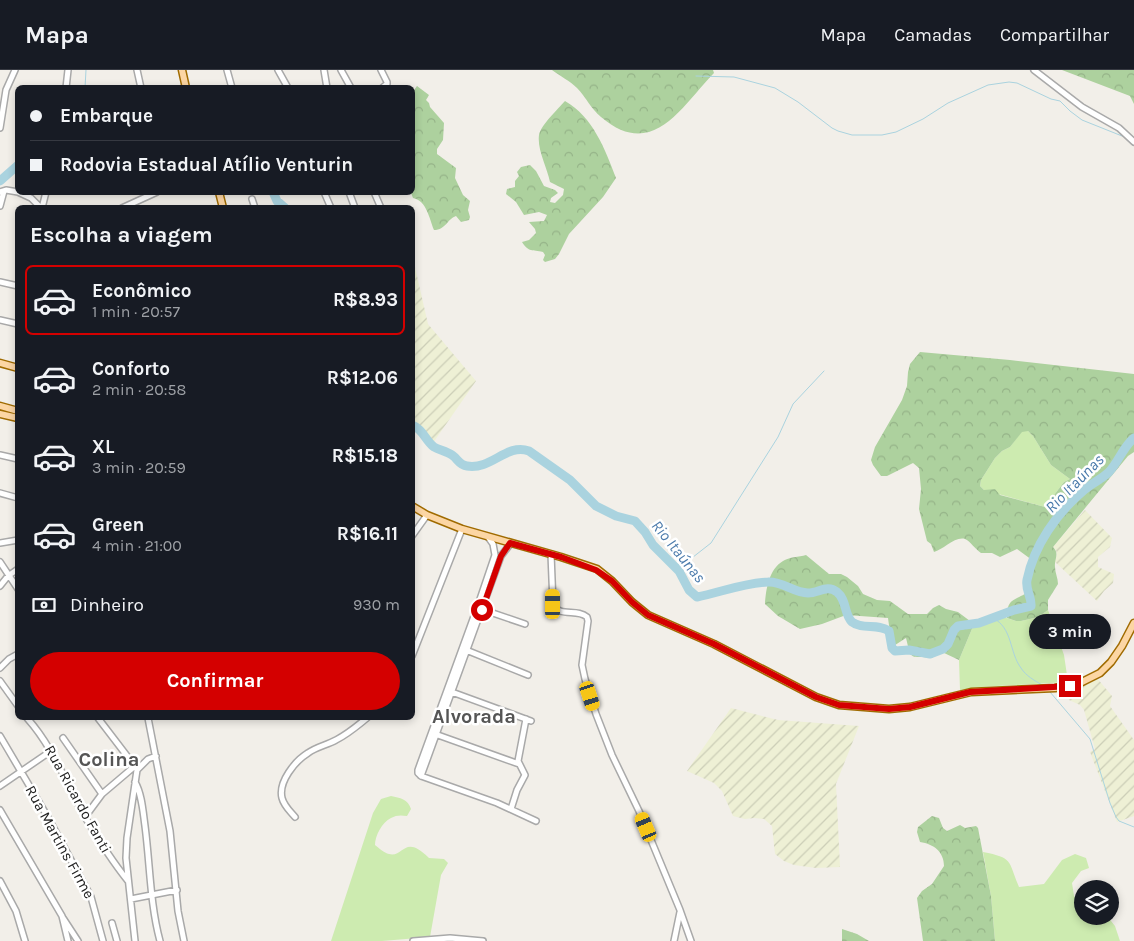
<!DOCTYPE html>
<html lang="pt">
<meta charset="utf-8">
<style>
body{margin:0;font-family:Karla,sans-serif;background:#242831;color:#f1f3f6;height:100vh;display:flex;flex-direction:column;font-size:19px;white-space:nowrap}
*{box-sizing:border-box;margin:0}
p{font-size:16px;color:#9ea1a6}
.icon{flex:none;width:28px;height:28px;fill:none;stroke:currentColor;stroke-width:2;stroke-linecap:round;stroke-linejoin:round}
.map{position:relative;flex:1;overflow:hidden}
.sheet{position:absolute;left:15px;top:135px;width:400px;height:515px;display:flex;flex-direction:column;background:#171b24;border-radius:8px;box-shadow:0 2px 8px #0003}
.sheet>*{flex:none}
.hud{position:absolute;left:15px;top:15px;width:400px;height:110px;border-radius:8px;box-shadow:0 2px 8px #0003;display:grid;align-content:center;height:110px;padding:0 15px;background:#171b24}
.controls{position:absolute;left:1074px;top:810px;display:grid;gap:10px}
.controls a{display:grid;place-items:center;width:45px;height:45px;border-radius:50%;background:#171b24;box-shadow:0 2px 8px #0003;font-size:25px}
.end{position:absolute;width:22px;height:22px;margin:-11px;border:6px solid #d40000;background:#fff;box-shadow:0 0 0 2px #fff}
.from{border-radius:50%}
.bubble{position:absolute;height:35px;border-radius:18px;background:#171b24;box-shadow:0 2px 8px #0003;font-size:16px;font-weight:700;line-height:35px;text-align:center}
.car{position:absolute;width:15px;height:30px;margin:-15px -8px;border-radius:6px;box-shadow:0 0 4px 1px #0007;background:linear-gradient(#f5c518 24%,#345 0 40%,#f5c518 0 76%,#345 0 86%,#f5c518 0)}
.hud b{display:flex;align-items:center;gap:18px;height:48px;font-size:19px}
.hud b+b{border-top:1px solid #363941}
.hud i{width:12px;height:12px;background:#f1f3f6}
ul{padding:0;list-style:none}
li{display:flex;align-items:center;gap:15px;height:70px;margin:0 10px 8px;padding:0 5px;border:2px solid transparent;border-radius:8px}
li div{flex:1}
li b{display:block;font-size:19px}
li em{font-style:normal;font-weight:700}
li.current{border-color:#d40000}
li>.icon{width:45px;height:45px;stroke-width:1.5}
h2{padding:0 15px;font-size:22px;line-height:60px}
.pay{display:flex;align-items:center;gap:12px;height:55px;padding:0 15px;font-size:19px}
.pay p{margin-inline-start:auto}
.primary-button{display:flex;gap:10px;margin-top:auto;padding:10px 15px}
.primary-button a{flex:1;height:58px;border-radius:30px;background:#d40000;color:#fff;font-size:20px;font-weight:700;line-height:58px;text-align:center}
header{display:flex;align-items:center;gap:30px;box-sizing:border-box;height:70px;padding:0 25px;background:#171b24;border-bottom:1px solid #363941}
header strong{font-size:24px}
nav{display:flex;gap:28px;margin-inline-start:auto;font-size:18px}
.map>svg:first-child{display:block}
.farmland{fill:url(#farmland-furrows)}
.grass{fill:#cdebb0}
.forest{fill:url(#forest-crowns);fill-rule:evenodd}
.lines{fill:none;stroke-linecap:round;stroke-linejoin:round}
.stream{stroke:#aad3df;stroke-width:1}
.river{stroke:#aad3df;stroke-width:9}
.minor-casing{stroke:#a9a9a9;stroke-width:8}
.major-casing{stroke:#a06b00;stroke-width:9}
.minor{stroke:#fff;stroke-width:5}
.major{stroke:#fcd6a4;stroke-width:6}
.route{stroke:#d40000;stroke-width:6}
.labels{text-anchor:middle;stroke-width:5;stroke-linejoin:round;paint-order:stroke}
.street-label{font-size:15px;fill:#222;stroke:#fff}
.water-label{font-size:16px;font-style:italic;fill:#4a7aab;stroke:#fff}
.district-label{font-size:20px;font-weight:bold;fill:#555;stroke:#fff}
</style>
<header>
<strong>Mapa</strong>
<nav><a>Mapa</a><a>Camadas</a><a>Compartilhar</a></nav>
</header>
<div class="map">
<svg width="1134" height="871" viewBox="0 0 1134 871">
<defs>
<pattern id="farmland-furrows" width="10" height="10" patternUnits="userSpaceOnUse" patternTransform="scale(1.25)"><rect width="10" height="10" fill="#eef0d5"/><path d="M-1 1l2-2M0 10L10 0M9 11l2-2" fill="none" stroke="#ccceb7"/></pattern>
<pattern id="forest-crowns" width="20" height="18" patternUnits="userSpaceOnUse" patternTransform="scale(1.25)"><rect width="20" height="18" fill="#add19e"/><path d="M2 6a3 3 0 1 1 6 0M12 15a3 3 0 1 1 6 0" fill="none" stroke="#95b388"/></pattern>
</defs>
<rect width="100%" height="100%" fill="#f2efe9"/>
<path class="farmland" d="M412 184 428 254 476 311 433 373 417 362H413Z
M1085 440 1112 468 1110 477 1098 487V497L1114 504 1113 513 1104 521 1097 531 1055 492 1057 485 1056 480 1053 477Z
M1097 608 1112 626 1110 636 1134 670V746L1117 752 1090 682 1095 679 1084 640 1080 635 1069 630 1066 620 1079 617Z
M731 638 778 650 859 656 836 714 840 797 816 798 794 795 784 791 775 784 772 756 764 749 754 748 745 749 733 746 722 721 714 713 687 701Z"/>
<path class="grass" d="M1022 361H1028L1033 366 1051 395 1070 409 1064 412 1045 437 984 420 980 416 981 410 995 388 1002 381 1010 377Z
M1048 540 1064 585 1068 612 980 617 960 620 959 590 974 554 1003 547 1016 551H1021L1038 547Z
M391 726C400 728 408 729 411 739L407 746C401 745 396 745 391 748 382 752 375 766 375 775 379 778 384 783 389 784 404 788 404 763 429 788L444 789 448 793 441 805 430 867 382 871H331L373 743 381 729Z
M983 782C1014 788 1008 791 1019 817L1044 814 1062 790 1075 784 1086 788 1089 798 1081 801 1072 813 1074 826 1082 836V846H1107L1115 856 1120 871H995L991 826Z"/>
<path class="forest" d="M552 0H713L714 3C681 37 653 91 601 47 591 39 586 27 577 18 570 11 560 6 552 0Z
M1062 0H1134V34L1130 26Z
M417 16 429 25 426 30 429 33 430 37 444 53 443 70 437 79V84L456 98 455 108 463 125 470 131 468 140 470 147 469 150 461 152 456 146C447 149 446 160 434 160 429 148 427 131 413 128L411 123 412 122 413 22Z
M565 31C593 47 605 79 616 108L603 127 569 164 559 184 555 189 545 192 543 190 545 185 543 182C532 179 529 183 522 172L529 170 536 163 535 159 529 152 544 151 547 145 539 142 524 145 516 132 506 124 507 119 515 117V111L519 106 517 102 521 97 530 95 536 101 544 116 555 120 558 123 551 128 550 132 555 133 563 125 564 119 550 112C547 97 537 80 539 65 541 55 558 39 565 31Z
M920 282 1010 290 1134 304V382L1128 386 1053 477C1060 484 1054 489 1055 497 1055 503 1058 508 1058 514L1048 530V540L1038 547 1021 551H1016L1007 548C1006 526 1018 531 1030 520L1029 505 1033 497 1032 490 1017 479 1000 487 992 483H981C976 480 970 471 965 469 955 466 943 480 934 482L931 474 927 471 919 439 921 419 919 398 913 393 887 406H881L873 395 871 390 875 377 902 330 907 316 908 302 910 294ZM1022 362 1028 361 1033 366 1051 395 1070 409 1064 412 1045 437 1000 425 995 419 984 420 980 416 981 410 995 388 1002 381 1010 377Z
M806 485 829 504H841L847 507 858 516 863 524 877 530 890 531 908 544H927L933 538 939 535 946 539 958 542 974 554 959 590 942 582 936 584 932 588C910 585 912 593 906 568L892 577 888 548 846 545 822 554 800 559 778 546 765 534C766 519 769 499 783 491 789 487 799 487 806 485Z
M932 746 939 748 943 758 947 761 960 755 965 758 976 756 978 758 991 826 995 871H923L917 828 922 821 932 814 944 796C944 782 934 774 920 772L917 762 918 757Z
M842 859 857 864 869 871H842Z"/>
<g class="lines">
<path class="stream" d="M696 6 734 7 775 18 798 32 832 58 838 61 852 65H882L896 62 923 49 948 33 988 15 1009 12 1017 13 1051 29 1060 31 1070 41 1082 50 1127 68
M85 18 86 0
M674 495H682L688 491 711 473 778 367 793 334 824 301
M993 548C1013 558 1009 582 1021 598 1026 606 1034 610 1042 615
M1050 622 1090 669 1110 733 1116 747 1119 751 1134 757"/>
<path class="river" d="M0 111 18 95
M273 122 277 131 285 138
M412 355C423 359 425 370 434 377 439 380 446 381 452 385 458 389 459 395 467 396 492 400 506 373 529 381L570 410 596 436 616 446 635 451 645 462 653 475 679 501 689 520 697 527C721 522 744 513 768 512 782 511 794 523 808 523 819 523 827 514 837 522 847 530 844 545 852 552 862 560 878 553 889 561L892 578 895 581 909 580 930 584 943 579 948 574 954 560 958 556 979 553 1014 540 1031 536C1032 527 1025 520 1027 510 1034 475 1057 443 1084 420 1092 413 1102 409 1109 402 1119 391 1123 377 1134 368"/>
<defs>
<path id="minor" d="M137 0 141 18
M227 0 232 18
M278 0 288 18
M324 0 327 18
M341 0 351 18
M381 0 387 12V14L382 18
M1034 0 1082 37 1119 58 1134 72
M66 18 68 0
M0 58 6 20 15 0
M0 122 6 120 18 122
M18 122 31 128 41 138
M324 122 331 138
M349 122 355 138
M374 122 381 138
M252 129 255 138
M0 136 4 121
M42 138 46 122
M122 138 157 122
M0 212 18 216
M0 250 18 254
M0 385 18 389
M0 423 18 428
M412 466 427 445
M488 467 493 474 495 485 477 538 418 700V703L421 706 501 486 511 473
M0 473 18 470
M551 484 553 534C559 548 577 538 587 547L588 551 582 595 585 609 596 644 612 685 639 741 680 840 691 871
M0 492 18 519
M0 516 8 506 18 499
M481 539 525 554
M466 580 528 605
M412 586 462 459
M0 598 9 589 18 584
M0 611 18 636
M449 621 531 651
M27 648C53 677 66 713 85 747 98 769 112 791 128 811
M98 648 137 699
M148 648 170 761 178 841 184 871
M435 664 519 694
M0 666 46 744 91 827 103 871
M63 668 102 724
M421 706 497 733 536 751
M135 712C142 724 143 742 145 756 150 794 150 834 160 871
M0 716 51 681
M511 739 517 720 525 705 518 691 526 649
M0 740 62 846 68 871
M85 747 102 724 135 696
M295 747C290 741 284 736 282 728 278 712 295 691 308 683 316 677 327 675 336 670 348 664 357 656 367 648
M0 811 16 841 25 871
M131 829 177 820
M63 848 78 871
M112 853 117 871
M135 871 126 788 127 768 137 700 148 689 156 686
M413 871 450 868 483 871
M674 871 680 842"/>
<path id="major" d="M182 0 186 18
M219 122 223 138
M0 293 18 298
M0 336 18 341
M0 344 18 348
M412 436 427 445 462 459 561 487 597 499 612 511 632 532 648 545 714 574 816 627 839 635 889 639 910 637 971 622 1055 618 1080 613 1100 603 1111 592 1122 576 1134 553"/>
</defs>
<use href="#minor" class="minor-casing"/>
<use href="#major" class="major-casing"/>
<use href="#minor" class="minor"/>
<use href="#major" class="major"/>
</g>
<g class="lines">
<path class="route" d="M482 540 501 486 510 473 561 487 596 500 612 511 632 532 648 545 714 574 816 627 839 635 889 639 910 637 970 622 1070 616"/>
</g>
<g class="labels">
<g class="street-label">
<text transform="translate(78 729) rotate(61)" y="5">Rua Ricardo Fanti</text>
<text transform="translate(60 772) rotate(61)" y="5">Rua Martins Firme</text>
</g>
<g class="water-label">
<text transform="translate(1074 413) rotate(-45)" y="6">Rio Itaúnas</text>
<text transform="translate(679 481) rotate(51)" y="6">Rio Itaúnas</text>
</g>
<g class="district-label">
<text x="474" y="653">Alvorada</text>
<text x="109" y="696">Colina</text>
</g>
</g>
</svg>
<div class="controls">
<a><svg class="icon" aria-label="layers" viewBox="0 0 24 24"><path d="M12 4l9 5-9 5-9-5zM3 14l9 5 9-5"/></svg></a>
</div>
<i class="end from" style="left:482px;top:540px"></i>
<i class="end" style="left:1070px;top:616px"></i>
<div class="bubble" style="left:1029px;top:544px;width:82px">3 min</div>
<i class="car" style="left:553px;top:534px;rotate:0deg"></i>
<i class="car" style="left:590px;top:626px;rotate:162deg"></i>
<i class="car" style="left:646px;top:757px;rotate:337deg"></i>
<div class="hud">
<b><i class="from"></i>Embarque</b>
<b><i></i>Rodovia Estadual Atílio Venturin</b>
</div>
<section class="sheet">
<h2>Escolha a viagem</h2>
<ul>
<li class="current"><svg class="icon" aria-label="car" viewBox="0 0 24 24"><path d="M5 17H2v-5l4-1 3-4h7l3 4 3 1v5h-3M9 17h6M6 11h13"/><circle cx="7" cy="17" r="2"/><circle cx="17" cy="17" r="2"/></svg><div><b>Econômico</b><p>1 min · 20:57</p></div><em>R$8.93</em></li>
<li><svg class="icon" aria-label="car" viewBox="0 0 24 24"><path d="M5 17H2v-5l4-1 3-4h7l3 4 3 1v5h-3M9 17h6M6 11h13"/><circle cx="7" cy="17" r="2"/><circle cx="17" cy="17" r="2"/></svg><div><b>Conforto</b><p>2 min · 20:58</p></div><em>R$12.06</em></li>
<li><svg class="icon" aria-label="car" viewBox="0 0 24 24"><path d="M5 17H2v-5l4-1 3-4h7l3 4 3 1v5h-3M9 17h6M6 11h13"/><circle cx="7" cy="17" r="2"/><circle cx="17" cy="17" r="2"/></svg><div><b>XL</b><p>3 min · 20:59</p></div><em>R$15.18</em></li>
<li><svg class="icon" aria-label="car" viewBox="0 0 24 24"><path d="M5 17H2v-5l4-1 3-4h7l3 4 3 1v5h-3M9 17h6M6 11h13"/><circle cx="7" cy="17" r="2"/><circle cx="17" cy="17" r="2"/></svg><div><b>Green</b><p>4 min · 21:00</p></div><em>R$16.11</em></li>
</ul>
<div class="pay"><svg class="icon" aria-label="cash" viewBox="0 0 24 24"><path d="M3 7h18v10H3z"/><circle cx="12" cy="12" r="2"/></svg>Dinheiro<p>930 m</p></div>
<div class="primary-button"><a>Confirmar</a></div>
</section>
</div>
